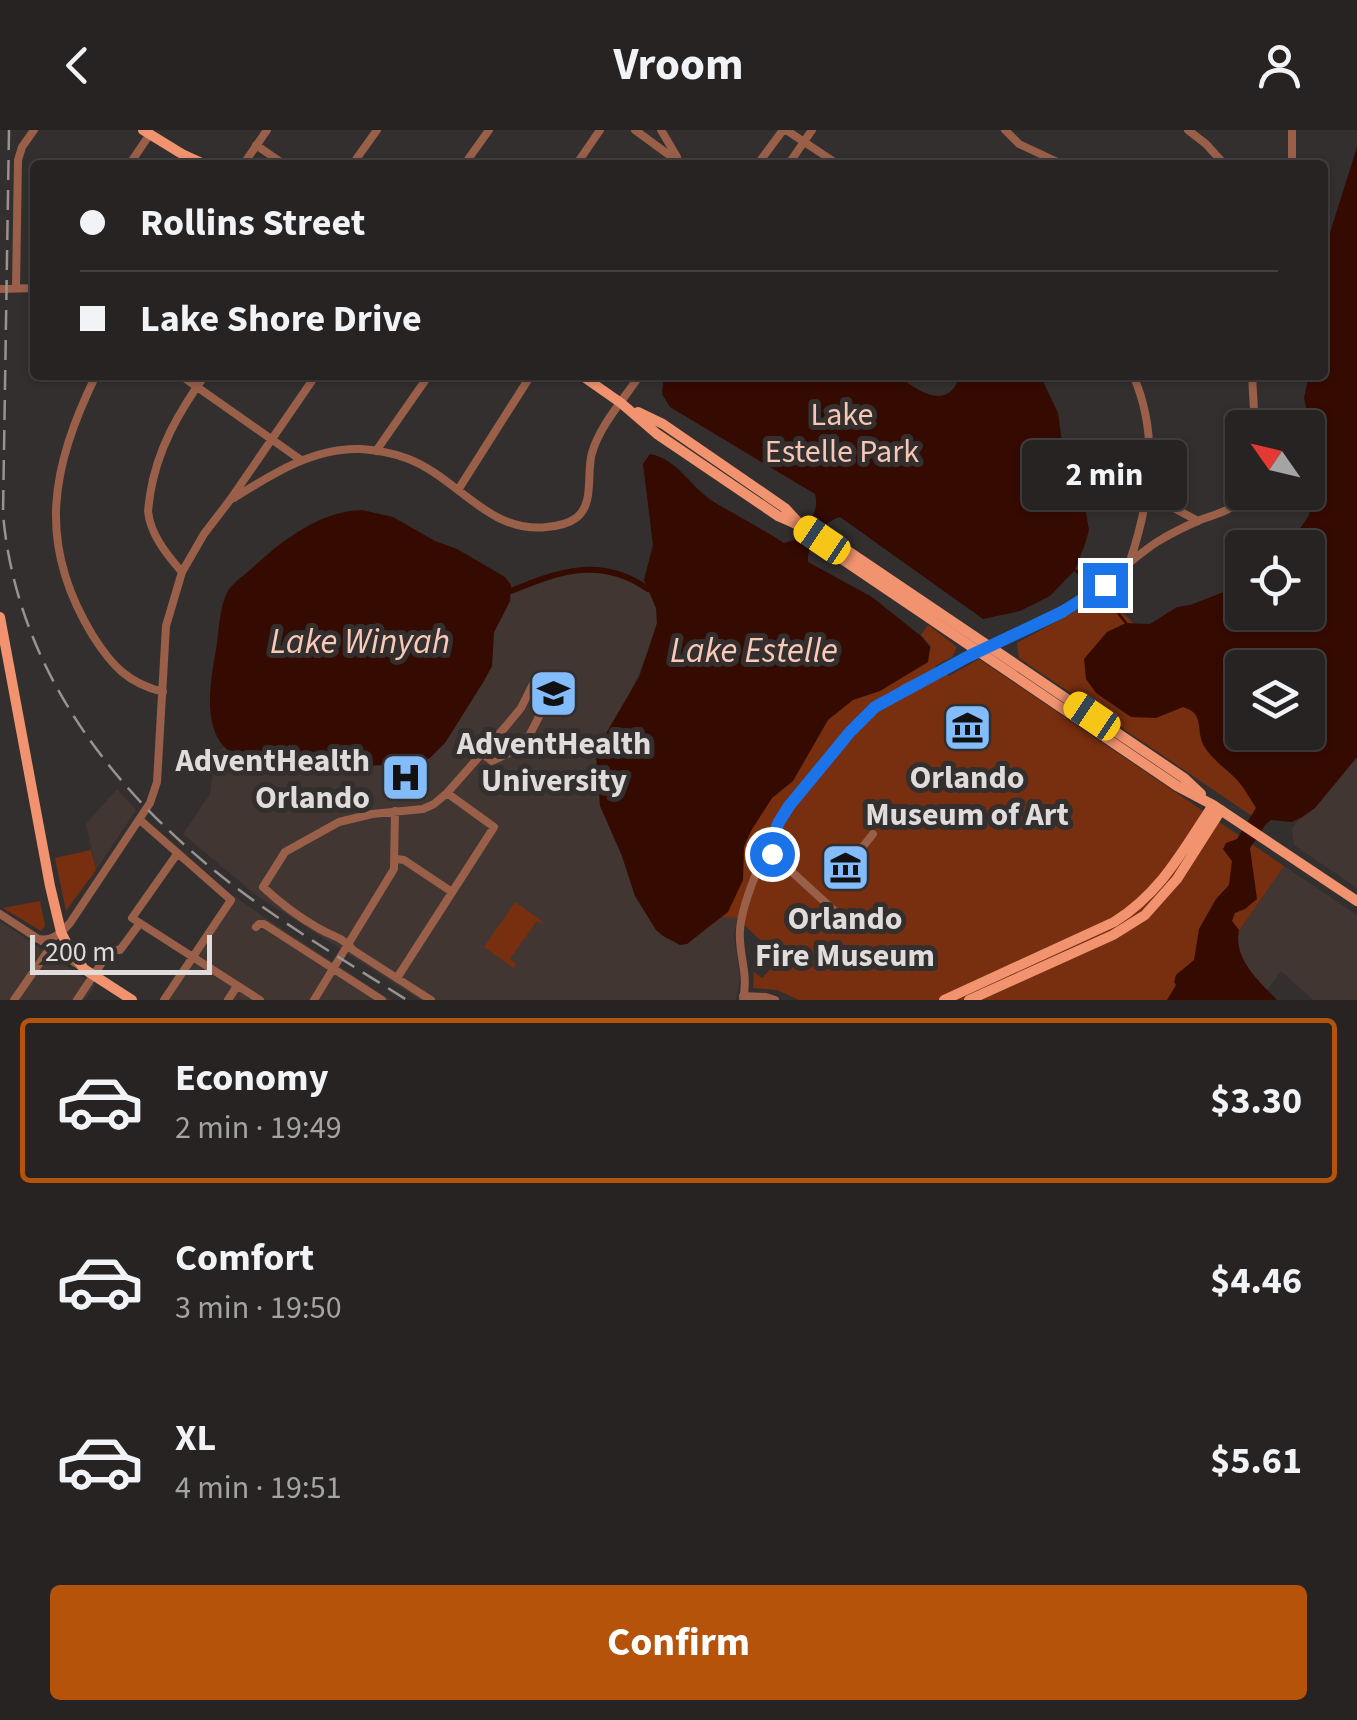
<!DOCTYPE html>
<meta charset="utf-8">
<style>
body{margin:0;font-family:"Source Sans 3",sans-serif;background:#2e2b2a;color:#f1f3f6;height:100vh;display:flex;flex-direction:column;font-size:38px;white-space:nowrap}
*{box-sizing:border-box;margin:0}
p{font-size:32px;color:#a4a4a5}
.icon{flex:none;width:55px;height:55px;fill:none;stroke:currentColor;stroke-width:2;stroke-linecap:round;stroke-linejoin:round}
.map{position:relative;height:870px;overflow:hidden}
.details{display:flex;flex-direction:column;background:#262322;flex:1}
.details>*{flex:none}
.hud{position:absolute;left:30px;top:30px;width:1298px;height:220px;border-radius:10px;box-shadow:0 2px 8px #0004,0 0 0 2px #424040;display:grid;align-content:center;height:220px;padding:0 50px;background:#262322}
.needle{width:65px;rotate:304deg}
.buttons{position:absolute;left:1225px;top:280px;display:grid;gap:20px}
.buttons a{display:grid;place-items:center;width:100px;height:100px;border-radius:10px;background:#262322;box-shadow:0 2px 8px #0004,0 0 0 2px #424040;font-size:50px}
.scale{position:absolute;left:30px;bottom:25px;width:182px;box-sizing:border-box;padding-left:10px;border:5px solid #dfdcdb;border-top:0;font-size:28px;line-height:35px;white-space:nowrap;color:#dfdcdb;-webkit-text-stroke:8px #332f2e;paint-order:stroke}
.end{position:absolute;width:45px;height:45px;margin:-22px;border:12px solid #1a73e8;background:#fff;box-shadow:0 0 0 5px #fff}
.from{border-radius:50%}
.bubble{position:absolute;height:70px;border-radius:10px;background:#262322;box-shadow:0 2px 8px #0004,0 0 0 2px #424040;font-size:32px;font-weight:700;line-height:70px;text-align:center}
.car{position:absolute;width:30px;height:60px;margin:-30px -15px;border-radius:12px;box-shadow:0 0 8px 2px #0007;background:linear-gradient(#f5c518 24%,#345 0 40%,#f5c518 0 76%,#345 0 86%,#f5c518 0)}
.hud b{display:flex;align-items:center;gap:35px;height:95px;font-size:38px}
.hud b+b{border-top:2px solid #424040}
.hud i{width:25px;height:25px;background:#f1f3f6}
ul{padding:18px 0 0;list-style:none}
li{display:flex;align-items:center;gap:30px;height:165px;margin:0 20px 15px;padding:0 30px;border:5px solid transparent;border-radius:10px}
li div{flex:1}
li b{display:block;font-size:38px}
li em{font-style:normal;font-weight:700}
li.active{border-color:#b45309}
li>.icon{width:90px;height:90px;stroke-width:1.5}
.primary-button{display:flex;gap:20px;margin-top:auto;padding:20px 50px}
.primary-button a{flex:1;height:115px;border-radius:10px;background:#b45309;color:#fff;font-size:40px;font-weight:700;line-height:115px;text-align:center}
header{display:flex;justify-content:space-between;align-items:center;height:130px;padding:0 50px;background:#262322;font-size:45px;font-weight:700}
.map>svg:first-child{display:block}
.built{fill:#413632}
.green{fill:#782f0f}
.water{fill:#350a00;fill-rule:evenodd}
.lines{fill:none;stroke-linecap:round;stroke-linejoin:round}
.stream{stroke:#350a00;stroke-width:2.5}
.canal{stroke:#350a00;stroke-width:6}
.minor{stroke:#995f49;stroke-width:8}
.major{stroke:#f1936f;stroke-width:10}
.rail{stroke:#979392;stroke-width:2.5;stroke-dasharray:20 10;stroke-linecap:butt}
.route{stroke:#1a73e8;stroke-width:12}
.labels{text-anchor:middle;stroke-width:10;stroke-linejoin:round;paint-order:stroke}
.park-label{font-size:32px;fill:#f7c6b4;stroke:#332f2e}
.poi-label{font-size:32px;font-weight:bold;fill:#dfdcdb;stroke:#332f2e}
.water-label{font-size:35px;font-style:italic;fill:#fac9b7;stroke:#332f2e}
</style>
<header><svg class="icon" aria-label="back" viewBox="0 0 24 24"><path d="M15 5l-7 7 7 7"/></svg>Vroom<svg class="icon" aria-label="person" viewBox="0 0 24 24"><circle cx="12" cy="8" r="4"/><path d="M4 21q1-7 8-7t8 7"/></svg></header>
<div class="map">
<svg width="1357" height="870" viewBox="0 0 1357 870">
<rect width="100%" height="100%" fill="#332f2e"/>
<path class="built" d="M597 438 634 449 648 459 656 478 657 493 650 517 630 563 622 726 635 766 737 788 734 807 740 847 736 870H420L256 765 183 704 210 664 216 621 225 617 239 627 258 634 334 635 492 537 494 502 507 478 511 461 569 441Z
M1344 621 1357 630V758L1294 715 1292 699Z
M117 659 136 680 96 740 86 694Z
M1284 736 1357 785V870H1313L1281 841 1260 870 1225 821Z
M234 766 267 789 391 870H166Z
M0 791 95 855 85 870H0Z"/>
<path class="green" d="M1105 465 1242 602 1274 651 1252 686 1019 528 1017 513Z
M928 495 957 517 952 527 935 536 949 546 979 529 1284 736 1225 821 1202 870H799L777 860 753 858 754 842 762 848 780 829 737 788 722 787 707 799 732 734 807 593 928 531 931 516 921 505Z
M91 720 96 740 66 781 55 728Z
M40 771 45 796 41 801 3 778Z
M515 772 543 792 542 794 537 791 510 829 516 834 514 838 484 817Z"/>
<path class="water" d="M1357 17V627L1315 678 1301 688 1291 692 1271 690 1266 694 1250 718 1257 769 1245 779 1235 783 1232 791 1239 800C1233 829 1259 851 1277 870H1167L1176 855 1174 852 1176 845 1194 830 1199 799 1216 769 1229 755 1232 731 1223 719 1226 713 1237 709 1256 678C1250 669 1245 659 1238 651 1227 639 1212 630 1204 616 1195 600 1206 584 1183 577L1156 588 1131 587 1096 563 1086 549 1084 529 1107 502 1126 493 1150 494 1177 477 1190 475 1242 455V482H1308V418L1288 417 1309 385 1316 360 1318 334 1304 268 1309 245H1322L1323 136 1329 106ZM1242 538H1308V602H1242Z
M664 245H898C918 262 949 282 960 245H1040L1058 283 1065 333 1086 383 1089 400 1085 414 1075 440 1050 466 1020 481 983 489 840 387C822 392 807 414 808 432L872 467 921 506 930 517 928 532 880 561 853 570 828 590 793 651 772 668 751 701 744 717 743 750 728 782 687 814 680 815 663 806 656 800 635 766 622 726 600 676 596 626 598 617 639 547 657 493 656 478 644 450 653 415 643 334 650 324C678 329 691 358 714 372 737 386 761 398 784 413L798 409C808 395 820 381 815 364L670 277 662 264Z
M362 380 393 387 435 411 457 419 505 447 511 455 510 471 494 502 492 536 484 551 445 613 430 628 419 632C380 636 260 645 230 622 199 598 212 546 217 513 219 497 220 475 228 461 234 452 242 447 250 440 280 412 319 381 362 380Z"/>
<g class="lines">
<path class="stream" d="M1075 440 1092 456
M1104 465 1126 493"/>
<path class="canal" d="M511 461C560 441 601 426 648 459"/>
<path class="minor" d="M635 0 680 33
M661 0 677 27
M786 0 839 35
M1005 0 1019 14 1064 35
M1188 0 1206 14 1225 35
M1292 0V35
M256 15 285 35
M129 35 150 4
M243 35 267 0
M352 35 377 0
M464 35 489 0
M576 35 600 0
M765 35 760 31 783 0
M788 35 812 0
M16 157 18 30 22 17 34 0
M0 159 35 158
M96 245C51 338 36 413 93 506 112 536 128 553 163 562
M180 245 301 330
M1252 245 1255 298
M376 321 429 245
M1149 352 1170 376 1198 391
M458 360 531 245
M234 368C272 344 314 317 361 319 375 320 392 323 406 328 458 347 488 404 547 397 558 396 568 394 576 388 595 374 586 343 592 323 600 295 624 269 640 245
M1130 431C1150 371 1160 306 1133 245
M182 442C167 425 150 404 148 381 148 380 150 366 150 365 157 319 179 282 205 245
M140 690 231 770 164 870
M767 719 851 796
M177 724 132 788 260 870
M396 729 404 730 452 762
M852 730 873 704
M0 784 80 836
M256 797 259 794H264L382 870
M38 809C52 812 61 803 70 793L150 673 157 652 166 496 182 442 204 404 230 370 316 245
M397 848 494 697 447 663
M743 866 766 867 775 870
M14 870 50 818
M77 870 107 825 113 820H120L140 793
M228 870 237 856
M314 870 394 739 395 681
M431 870 353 820C343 807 331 806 318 798 297 786 280 773 263 757L285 722 339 692 372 684 423 679 434 674 447 663 507 595 521 578 536 548 541 544 550 545 554 553 553 559 524 616 492 631 483 624
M743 870C749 841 738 825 740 800 742 769 772 703 789 676L850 602 875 577 907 557 1088 467C1112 450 1132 428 1157 412 1170 404 1186 396 1200 390 1219 383 1236 380 1248 362"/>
<path class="major" d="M143 0 182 24 206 35
M581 245 621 273 657 304 778 386C800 395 818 404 833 423L1177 656 1213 675 1357 771
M638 282 663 294 785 378 797 391
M822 410 839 415 1184 648 1201 664
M0 487 50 756 61 802 69 818 84 839 132 870
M944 870 1114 792C1161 763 1183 720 1213 675
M969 870 1113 805 1145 785 1177 749 1221 680"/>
<path class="rail" d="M9 0 3 384C17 544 121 673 246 765 298 803 353 836 407 870"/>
</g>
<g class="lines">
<path class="route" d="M772 724 767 719 779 692 789 676 850 602 875 577 969 526 1062 482 1105 455"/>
</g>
<defs>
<symbol id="university-square" viewBox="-11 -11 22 22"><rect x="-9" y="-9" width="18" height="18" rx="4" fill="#83bcfb" stroke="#332f2e"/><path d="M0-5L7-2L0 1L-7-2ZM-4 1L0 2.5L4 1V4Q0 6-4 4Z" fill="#111"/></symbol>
<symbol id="museum-square" viewBox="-11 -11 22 22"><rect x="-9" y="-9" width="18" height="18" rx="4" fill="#83bcfb" stroke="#332f2e"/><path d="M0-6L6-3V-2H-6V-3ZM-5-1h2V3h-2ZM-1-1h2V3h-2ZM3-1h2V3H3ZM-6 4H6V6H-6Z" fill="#111"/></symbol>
<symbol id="hospital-square" viewBox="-11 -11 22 22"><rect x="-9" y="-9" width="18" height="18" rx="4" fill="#83bcfb" stroke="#332f2e"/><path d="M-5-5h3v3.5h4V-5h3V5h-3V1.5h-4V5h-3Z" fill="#111"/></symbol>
</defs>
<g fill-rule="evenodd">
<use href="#university-square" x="526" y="536" width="55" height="55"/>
<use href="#museum-square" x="940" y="570" width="55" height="55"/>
<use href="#hospital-square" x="378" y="620" width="55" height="55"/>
<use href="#museum-square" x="818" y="710" width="55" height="55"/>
</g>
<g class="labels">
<g class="park-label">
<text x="842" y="295">Lake<tspan x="842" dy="37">Estelle Park</tspan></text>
</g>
<g class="poi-label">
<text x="554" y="624">AdventHealth<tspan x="554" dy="37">University</tspan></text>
<text x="370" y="641" text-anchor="end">AdventHealth<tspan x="370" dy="37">Orlando</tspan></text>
<text x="967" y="658">Orlando<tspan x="967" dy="37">Museum of Art</tspan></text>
<text x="845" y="799">Orlando<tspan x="845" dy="37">Fire Museum</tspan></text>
</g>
<g class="water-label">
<text x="360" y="523">Lake Winyah</text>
<text x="754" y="532">Lake Estelle</text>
</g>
</g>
</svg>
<div class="buttons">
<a><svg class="needle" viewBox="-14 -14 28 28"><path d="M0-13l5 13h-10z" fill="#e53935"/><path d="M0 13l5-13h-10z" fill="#a4a4a5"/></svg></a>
<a><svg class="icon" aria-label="locate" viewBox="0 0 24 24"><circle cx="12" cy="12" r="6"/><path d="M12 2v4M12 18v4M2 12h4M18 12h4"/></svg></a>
<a><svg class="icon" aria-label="layers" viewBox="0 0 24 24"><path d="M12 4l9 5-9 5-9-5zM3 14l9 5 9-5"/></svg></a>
</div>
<div class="scale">200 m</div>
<i class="end from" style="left:772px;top:724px"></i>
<i class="end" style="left:1105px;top:455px"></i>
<div class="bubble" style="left:1022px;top:310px;width:165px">2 min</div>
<i class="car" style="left:822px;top:410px;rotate:304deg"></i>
<i class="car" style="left:1092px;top:586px;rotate:304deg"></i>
<div class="hud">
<b><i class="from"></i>Rollins Street</b>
<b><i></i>Lake Shore Drive</b>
</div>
</div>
<section class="details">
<ul>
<li class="active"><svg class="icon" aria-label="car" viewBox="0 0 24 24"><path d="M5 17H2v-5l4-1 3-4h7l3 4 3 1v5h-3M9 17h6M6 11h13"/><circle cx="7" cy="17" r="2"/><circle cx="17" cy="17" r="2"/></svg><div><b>Economy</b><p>2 min · 19:49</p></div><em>$3.30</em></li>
<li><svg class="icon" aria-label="car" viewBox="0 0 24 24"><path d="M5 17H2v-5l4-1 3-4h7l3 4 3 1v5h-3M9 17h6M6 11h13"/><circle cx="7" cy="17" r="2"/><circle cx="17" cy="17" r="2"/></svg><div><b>Comfort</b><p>3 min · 19:50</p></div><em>$4.46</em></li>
<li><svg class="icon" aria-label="car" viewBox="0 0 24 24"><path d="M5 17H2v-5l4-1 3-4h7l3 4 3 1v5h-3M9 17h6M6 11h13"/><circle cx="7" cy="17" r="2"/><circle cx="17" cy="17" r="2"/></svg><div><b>XL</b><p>4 min · 19:51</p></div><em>$5.61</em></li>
</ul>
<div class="primary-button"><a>Confirm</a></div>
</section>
